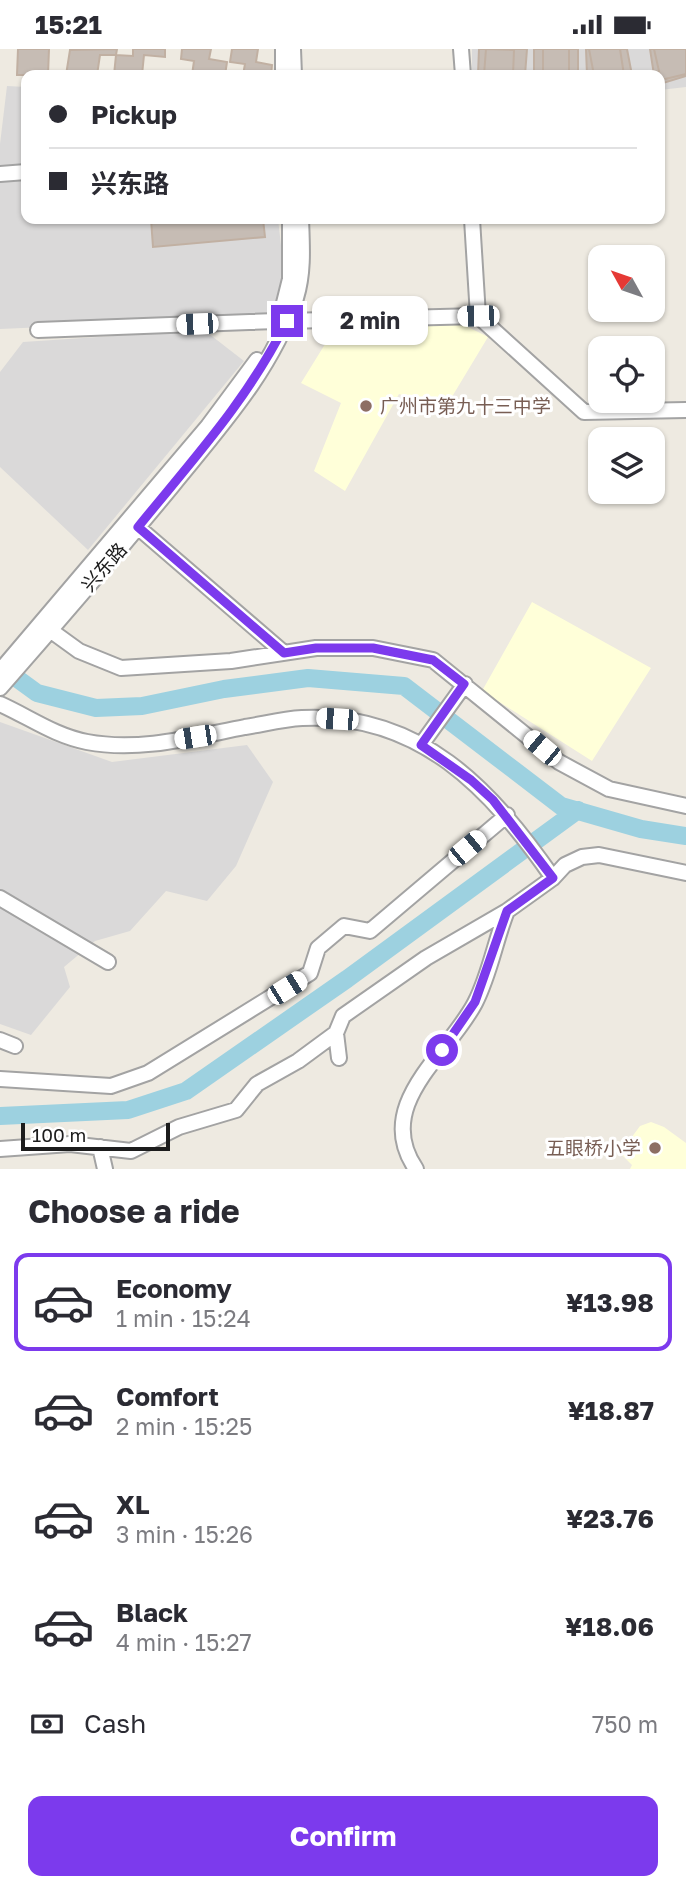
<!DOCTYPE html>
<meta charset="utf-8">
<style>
body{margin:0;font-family:"Golos Text","Noto Sans SC",sans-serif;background:#f2f2f3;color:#2b2b33;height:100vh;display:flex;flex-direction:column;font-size:26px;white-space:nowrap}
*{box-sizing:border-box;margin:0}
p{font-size:23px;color:#7c7c81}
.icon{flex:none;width:38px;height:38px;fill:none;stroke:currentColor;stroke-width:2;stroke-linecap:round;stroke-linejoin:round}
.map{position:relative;height:1120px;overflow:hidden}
.details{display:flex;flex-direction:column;background:#fff;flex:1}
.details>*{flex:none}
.hud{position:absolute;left:21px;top:21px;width:644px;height:154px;border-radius:14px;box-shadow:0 2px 5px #0004;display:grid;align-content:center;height:154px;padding:0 28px;background:#fff}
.needle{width:46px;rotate:310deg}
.controls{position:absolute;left:588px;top:196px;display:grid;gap:14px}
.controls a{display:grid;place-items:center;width:77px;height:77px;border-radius:14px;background:#fff;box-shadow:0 2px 5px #0004;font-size:35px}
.scale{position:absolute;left:21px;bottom:18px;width:149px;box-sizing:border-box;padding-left:7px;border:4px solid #1c1c1c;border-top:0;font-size:19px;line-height:24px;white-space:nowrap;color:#1c1c1c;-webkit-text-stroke:5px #fff;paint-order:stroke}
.end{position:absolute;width:32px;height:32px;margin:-16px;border:9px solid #7c3aed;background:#fff;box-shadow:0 0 0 4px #fff}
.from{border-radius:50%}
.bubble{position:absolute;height:49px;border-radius:14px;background:#fff;box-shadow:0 2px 5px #0004;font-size:23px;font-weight:700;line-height:49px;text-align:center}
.car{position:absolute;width:21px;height:42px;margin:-21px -10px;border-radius:9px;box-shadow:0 0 5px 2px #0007;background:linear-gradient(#fff 24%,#345 0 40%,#fff 0 76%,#345 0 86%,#fff 0)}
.hud b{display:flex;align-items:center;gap:24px;height:66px;font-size:26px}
.hud b+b{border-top:2px solid #e1e1e2}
.hud i{width:18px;height:18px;background:#2b2b33}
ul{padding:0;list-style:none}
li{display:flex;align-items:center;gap:21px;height:98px;margin:0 14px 10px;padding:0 14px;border:4px solid transparent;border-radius:14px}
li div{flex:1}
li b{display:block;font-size:26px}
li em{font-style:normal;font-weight:700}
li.on{border-color:#7c3aed}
li>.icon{width:63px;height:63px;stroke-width:1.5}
h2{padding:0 28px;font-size:32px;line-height:84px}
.pay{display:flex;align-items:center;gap:18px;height:77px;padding:0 28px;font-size:26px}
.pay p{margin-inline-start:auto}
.action{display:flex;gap:14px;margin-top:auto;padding:14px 28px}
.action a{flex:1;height:80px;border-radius:14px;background:#7c3aed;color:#fff;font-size:28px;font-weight:700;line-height:80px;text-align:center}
.status{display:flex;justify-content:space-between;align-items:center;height:49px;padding:0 35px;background:#fff;direction:ltr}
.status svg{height:19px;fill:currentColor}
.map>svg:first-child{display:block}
.residential{fill:#dad9d9}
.education{fill:#ffffd9}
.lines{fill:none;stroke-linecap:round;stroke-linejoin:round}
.river{stroke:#9dd1e0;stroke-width:18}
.building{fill:#c6bcb4;stroke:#c1b0a2;stroke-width:2}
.minor-casing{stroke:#a3a3a3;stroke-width:18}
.minor{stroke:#fff;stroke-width:14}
.route{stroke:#7c3aed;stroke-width:9}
.education-dot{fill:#8d6e63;stroke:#fff;stroke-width:2.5}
.labels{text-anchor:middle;stroke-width:6;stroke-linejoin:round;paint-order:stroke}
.education-label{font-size:19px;fill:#785e54;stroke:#fff;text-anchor:start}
.street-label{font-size:19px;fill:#1c1c1c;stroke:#fff}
</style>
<div class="status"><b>15:21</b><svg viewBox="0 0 49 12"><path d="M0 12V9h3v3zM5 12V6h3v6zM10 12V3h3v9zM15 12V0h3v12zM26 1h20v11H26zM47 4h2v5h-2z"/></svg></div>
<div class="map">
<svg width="686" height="1120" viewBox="0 0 686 1120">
<rect width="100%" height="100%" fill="#eeeae1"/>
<path class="residential" d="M472 0H686V38L660 41V26H472Z
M7 37 26 38V170H278L285 231 283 247 273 268 0 280V95Z
M204 281 244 312 88 501 0 418V323L23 293Z
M0 673 112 713 247 696 273 733 236 817 207 852 166 842 130 882 95 892 64 918 70 938 31 986 0 975Z"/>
<path class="education" d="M458 273 488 288 444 361 399 345 345 442 314 422 341 354 301 334 335 279Z
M532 553 651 619 592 712 482 642Z
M651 1073 664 1078 686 1094V1120H630L632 1116 620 1104 640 1077Z"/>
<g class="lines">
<path class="river" d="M0 617 37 644 96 659 142 657 224 640 308 629 404 637 561 757 641 780 686 787
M0 1067 128 1061 186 1042 347 930 578 761"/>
</g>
<path class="building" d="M18 0H49L48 26H17Z
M117 0 116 6H100L97 26H66L70 1Z
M133 0H165V8L144 6 142 26H114L116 6 133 7Z
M182 0H211L209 10 227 13 225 26H192L194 12 181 10Z
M232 0H258L256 13 272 16 271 26H243L245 15 230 13Z
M479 0H527L525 26H478Z
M486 0 514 1 513 26H484Z
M534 0H578V26H534Z
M543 0H569V26H543Z
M586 0H627L632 26H587Z
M589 0H620L624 26H594Z
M650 0H686V27L660 35V26H654Z
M654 0H686V25L661 31Z
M151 170H263L265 188 153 198Z"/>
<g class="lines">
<defs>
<path id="minor" d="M283 0V26
M293 0 294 26
M461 0 463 26
M0 125 26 123
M472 170 478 267 584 363 686 361
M283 258 290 230V170
M287 272 478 267
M38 281 277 272
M133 474 284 604
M50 581 79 602 121 619 231 612 316 599H373L433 611 559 713 609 740 686 757
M0 622 208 377 257 311
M0 639C59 572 117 504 173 436 220 378 272 321 296 249 304 223 302 196 301 170
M0 655C29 668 55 687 87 693 140 703 193 688 245 678 264 675 283 670 302 669 420 663 491 740 553 829
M421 696 465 635
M0 849 108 913
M0 991 15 997
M339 1009 336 984 343 967 426 909 507 862 553 829 565 816 582 808 599 806 686 824
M0 1030 111 1037 148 1024 310 924 318 899 344 877 370 882 507 766
M100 1098 105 1120
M0 1100 70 1095 131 1102 179 1078 236 1061 257 1035 298 1012 336 984
M416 1120C372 1056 448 1006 475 954 490 925 495 892 507 862"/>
</defs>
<use href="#minor" class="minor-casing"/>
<use href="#minor" class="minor"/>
</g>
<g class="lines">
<path class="route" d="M287 272C247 352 194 409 138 478L284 604 316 599H373L433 611 464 635 421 696 471 731 493 751 553 829 507 862 475 953 442 1001"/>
</g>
<g class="education-dot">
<circle cx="366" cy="357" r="7"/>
<circle cx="655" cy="1099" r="7"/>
</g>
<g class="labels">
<g class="education-label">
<text x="380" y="364">广州市第九十三中学</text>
<text x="641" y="1106" text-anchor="end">五眼桥小学</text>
</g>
<g class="street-label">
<text transform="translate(104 518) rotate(-49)" y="7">兴东路</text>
</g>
</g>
</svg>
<div class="controls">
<a><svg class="needle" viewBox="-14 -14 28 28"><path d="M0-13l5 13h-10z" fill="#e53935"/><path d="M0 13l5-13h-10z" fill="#7c7c81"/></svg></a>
<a><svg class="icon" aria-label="locate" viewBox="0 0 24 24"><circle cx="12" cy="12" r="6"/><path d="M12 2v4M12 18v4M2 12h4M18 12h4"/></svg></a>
<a><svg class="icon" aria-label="layers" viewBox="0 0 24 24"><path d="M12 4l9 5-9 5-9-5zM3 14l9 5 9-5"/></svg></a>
</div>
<div class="scale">100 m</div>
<i class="end from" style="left:442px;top:1001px"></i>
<i class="end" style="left:287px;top:272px"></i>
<div class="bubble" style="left:312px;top:247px;width:116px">2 min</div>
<i class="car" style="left:478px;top:267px;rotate:269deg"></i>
<i class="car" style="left:197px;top:275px;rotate:268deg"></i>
<i class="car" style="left:337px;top:670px;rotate:274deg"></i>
<i class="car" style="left:195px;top:688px;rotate:261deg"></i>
<i class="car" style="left:542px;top:699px;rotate:310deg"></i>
<i class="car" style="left:467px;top:799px;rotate:50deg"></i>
<i class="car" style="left:287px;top:939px;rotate:58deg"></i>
<div class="hud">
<b><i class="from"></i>Pickup</b>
<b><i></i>兴东路</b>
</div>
</div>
<section class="details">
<h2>Choose a ride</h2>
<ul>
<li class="on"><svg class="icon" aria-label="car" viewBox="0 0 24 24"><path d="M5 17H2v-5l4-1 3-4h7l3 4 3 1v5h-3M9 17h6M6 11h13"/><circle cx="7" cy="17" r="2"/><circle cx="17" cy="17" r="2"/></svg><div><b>Economy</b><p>1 min · 15:24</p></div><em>¥13.98</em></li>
<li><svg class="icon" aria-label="car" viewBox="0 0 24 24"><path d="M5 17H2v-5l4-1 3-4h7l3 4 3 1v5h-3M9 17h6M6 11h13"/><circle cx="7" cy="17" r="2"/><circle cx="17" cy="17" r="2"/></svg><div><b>Comfort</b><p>2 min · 15:25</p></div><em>¥18.87</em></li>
<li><svg class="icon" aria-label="car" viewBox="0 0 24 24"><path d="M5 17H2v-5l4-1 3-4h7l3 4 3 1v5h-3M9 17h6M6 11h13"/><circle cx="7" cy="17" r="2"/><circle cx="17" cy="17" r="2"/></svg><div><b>XL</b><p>3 min · 15:26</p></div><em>¥23.76</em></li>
<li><svg class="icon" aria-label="car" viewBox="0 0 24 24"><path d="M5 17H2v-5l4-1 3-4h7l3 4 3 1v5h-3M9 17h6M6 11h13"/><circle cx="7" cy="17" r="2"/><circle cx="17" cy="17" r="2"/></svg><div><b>Black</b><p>4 min · 15:27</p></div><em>¥18.06</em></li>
</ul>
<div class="pay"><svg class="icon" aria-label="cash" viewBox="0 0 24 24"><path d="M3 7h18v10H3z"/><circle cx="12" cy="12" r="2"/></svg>Cash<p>750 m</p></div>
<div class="action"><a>Confirm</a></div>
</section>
